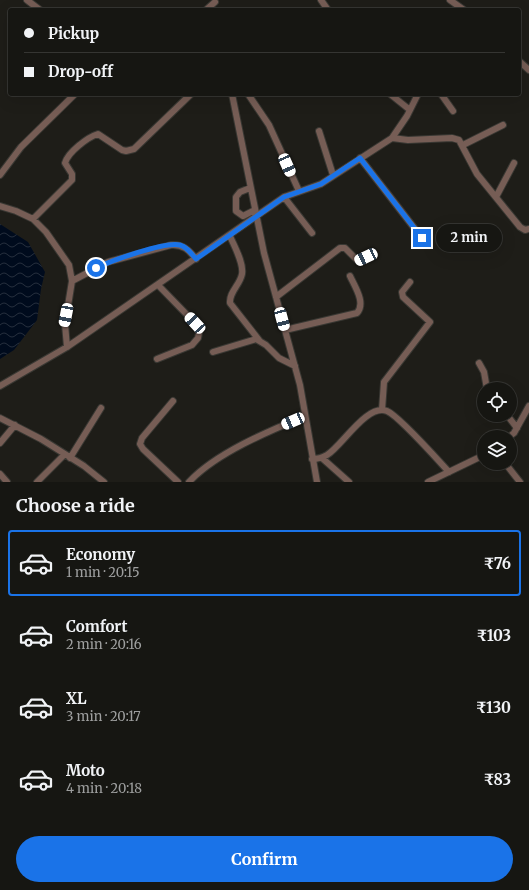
<!DOCTYPE html>
<meta charset="utf-8">
<style>
body{margin:0;font-family:Merriweather,serif;background:#232320;color:#f1f3f6;height:100vh;display:flex;flex-direction:column;font-size:15px;white-space:nowrap}
*{box-sizing:border-box;margin:0}
p{font-size:13px;color:#9e9f9f}
.icon{flex:none;width:22px;height:22px;fill:none;stroke:currentColor;stroke-width:2;stroke-linecap:round;stroke-linejoin:round}
.map{position:relative;height:482px;overflow:hidden}
.details{display:flex;flex-direction:column;background:#161612;flex:1}
.details>*{flex:none}
.banner{position:absolute;left:8px;top:8px;width:513px;height:88px;border-radius:4px;box-shadow:0 4px 16px #0002,0 0 0 1px #353532;display:grid;align-content:center;height:88px;padding:0 16px;background:#161612}
.controls{position:absolute;left:477px;top:382px;display:grid;gap:8px}
.controls a{display:grid;place-items:center;width:40px;height:40px;border-radius:50%;background:#161612;box-shadow:0 4px 16px #0002,0 0 0 1px #353532;font-size:20px}
.end{position:absolute;width:18px;height:18px;margin:-9px;border:5px solid #1a73e8;background:#fff;box-shadow:0 0 0 2px #fff}
.from{border-radius:50%}
.bubble{position:absolute;height:28px;border-radius:14px;background:#161612;box-shadow:0 4px 16px #0002,0 0 0 1px #353532;font-size:13px;font-weight:700;line-height:28px;text-align:center}
.car{position:absolute;width:12px;height:24px;margin:-12px -6px;border-radius:5px;box-shadow:0 0 3px 1px #0007;background:linear-gradient(#fff 24%,#345 0 40%,#fff 0 76%,#345 0 86%,#fff 0)}
.banner b{display:flex;align-items:center;gap:14px;height:38px;font-size:15px}
.banner b+b{border-top:1px solid #353532}
.banner i{width:10px;height:10px;background:#f1f3f6}
ul{padding:0;list-style:none}
li{display:flex;align-items:center;gap:12px;height:66px;margin:0 8px 6px;padding:0 8px;border:2px solid transparent;border-radius:4px}
li div{flex:1}
li b{display:block;font-size:15px}
li em{font-style:normal;font-weight:700}
li.current{border-color:#1a73e8}
li>.icon{width:36px;height:36px;stroke-width:1.5}
h2{padding:0 16px;font-size:18px;line-height:48px}
.cta{display:flex;gap:8px;margin-top:auto;padding:8px 16px}
.cta a{flex:1;height:46px;border-radius:24px;background:#1a73e8;color:#fff;font-size:16px;font-weight:700;line-height:46px;text-align:center}
.map>svg:first-child{display:block}
.water{fill:url(#water-waves)}
.lines{fill:none;stroke-linecap:round;stroke-linejoin:round}
.minor-casing{stroke:#393833;stroke-width:8}
.minor{stroke:#765d55;stroke-width:6}
.route{stroke:#1a73e8;stroke-width:5}
</style>
<div class="map">
<svg width="529" height="482" viewBox="0 0 529 482">
<defs>
<pattern id="water-waves" width="16" height="10" patternUnits="userSpaceOnUse"><rect width="16" height="10" fill="#000b1d"/><path d="M0 5q4-4 8 0t8 0" fill="none" stroke="#252e3d"/></pattern>
</defs>
<rect width="100%" height="100%" fill="#1e1d18"/>
<path class="water" d="M0 224 28 242 45 272 41 289 37 320 14 350 0 359Z"/>
<g class="lines">
<defs>
<path id="minor" d="M27 0 40 10
M321 0 328 10
M450 0 464 10
M206 10 215 2
M519 61 529 70
M232 94 264 253 300 385 317 482
M248 94 269 125 299 191
M390 94 410 110
M441 94 453 111
M319 131 333 175
M392 138 408 140 452 138 459 140 477 174 520 227 525 230 529 229
M463 145 503 125
M360 158 422 238
M0 175 21 147 75 94
M250 188 240 192 236 197V211L243 216 255 210
M284 197 312 233
M496 197 514 163
M0 206 16 211 33 219 46 232 69 265 72 281 65 324 67 347
M33 219 72 180V174L65 163C68 152 88 137 98 134L122 150 126 151 134 149 191 94
M230 236C234 246 244 263 242 274 240 285 229 292 230 303L259 340
M72 281 108 262 171 245C183 244 189 250 196 259
M276 297 340 248H345L357 260 373 253
M285 330 357 313C366 303 355 287 350 276
M213 352 256 339 266 345 279 358 295 366
M157 359 192 345 198 338 199 333 195 323 158 285
M479 363 484 372 487 389
M0 386 67 347 284 197 321 184 392 138 407 116 418 94
M173 401 142 438 140 444 143 449 178 482
M382 410 384 382 430 322 403 297 402 292 410 282
M507 415 517 428
M0 418 41 439 84 466 104 482
M509 437 514 433 529 406
M0 443 15 425
M70 458 101 408
M322 458 349 482
M312 459C317 459 322 458 327 455 342 446 367 403 387 411 399 416 437 459 449 472
M505 463 520 482
M0 474 7 482
M37 482 64 455
M189 482C216 453 269 431 305 416
M428 482 484 455"/>
</defs>
<use href="#minor" class="minor-casing"/>
<use href="#minor" class="minor"/>
</g>
<g class="lines">
<path class="route" d="M96 268C111 261 165 241 180 245 187 247 191 253 196 259L284 197 321 184 360 158 422 238"/>
</g>
</svg>
<div class="controls">
<a><svg class="icon" aria-label="locate" viewBox="0 0 24 24"><circle cx="12" cy="12" r="6"/><path d="M12 2v4M12 18v4M2 12h4M18 12h4"/></svg></a>
<a><svg class="icon" aria-label="layers" viewBox="0 0 24 24"><path d="M12 4l9 5-9 5-9-5zM3 14l9 5 9-5"/></svg></a>
</div>
<i class="end from" style="left:96px;top:268px"></i>
<i class="end" style="left:422px;top:238px"></i>
<div class="bubble" style="left:436px;top:224px;width:66px">2 min</div>
<i class="car" style="left:287px;top:165px;rotate:156deg"></i>
<i class="car" style="left:366px;top:257px;rotate:245deg"></i>
<i class="car" style="left:66px;top:315px;rotate:191deg"></i>
<i class="car" style="left:282px;top:319px;rotate:165deg"></i>
<i class="car" style="left:195px;top:323px;rotate:317deg"></i>
<i class="car" style="left:293px;top:421px;rotate:247deg"></i>
<div class="banner">
<b><i class="from"></i>Pickup</b>
<b><i></i>Drop-off</b>
</div>
</div>
<section class="details">
<h2>Choose a ride</h2>
<ul>
<li class="current"><svg class="icon" aria-label="car" viewBox="0 0 24 24"><path d="M5 17H2v-5l4-1 3-4h7l3 4 3 1v5h-3M9 17h6M6 11h13"/><circle cx="7" cy="17" r="2"/><circle cx="17" cy="17" r="2"/></svg><div><b>Economy</b><p>1 min · 20:15</p></div><em>₹76</em></li>
<li><svg class="icon" aria-label="car" viewBox="0 0 24 24"><path d="M5 17H2v-5l4-1 3-4h7l3 4 3 1v5h-3M9 17h6M6 11h13"/><circle cx="7" cy="17" r="2"/><circle cx="17" cy="17" r="2"/></svg><div><b>Comfort</b><p>2 min · 20:16</p></div><em>₹103</em></li>
<li><svg class="icon" aria-label="car" viewBox="0 0 24 24"><path d="M5 17H2v-5l4-1 3-4h7l3 4 3 1v5h-3M9 17h6M6 11h13"/><circle cx="7" cy="17" r="2"/><circle cx="17" cy="17" r="2"/></svg><div><b>XL</b><p>3 min · 20:17</p></div><em>₹130</em></li>
<li><svg class="icon" aria-label="car" viewBox="0 0 24 24"><path d="M5 17H2v-5l4-1 3-4h7l3 4 3 1v5h-3M9 17h6M6 11h13"/><circle cx="7" cy="17" r="2"/><circle cx="17" cy="17" r="2"/></svg><div><b>Moto</b><p>4 min · 20:18</p></div><em>₹83</em></li>
</ul>
<div class="cta"><a>Confirm</a></div>
</section>
